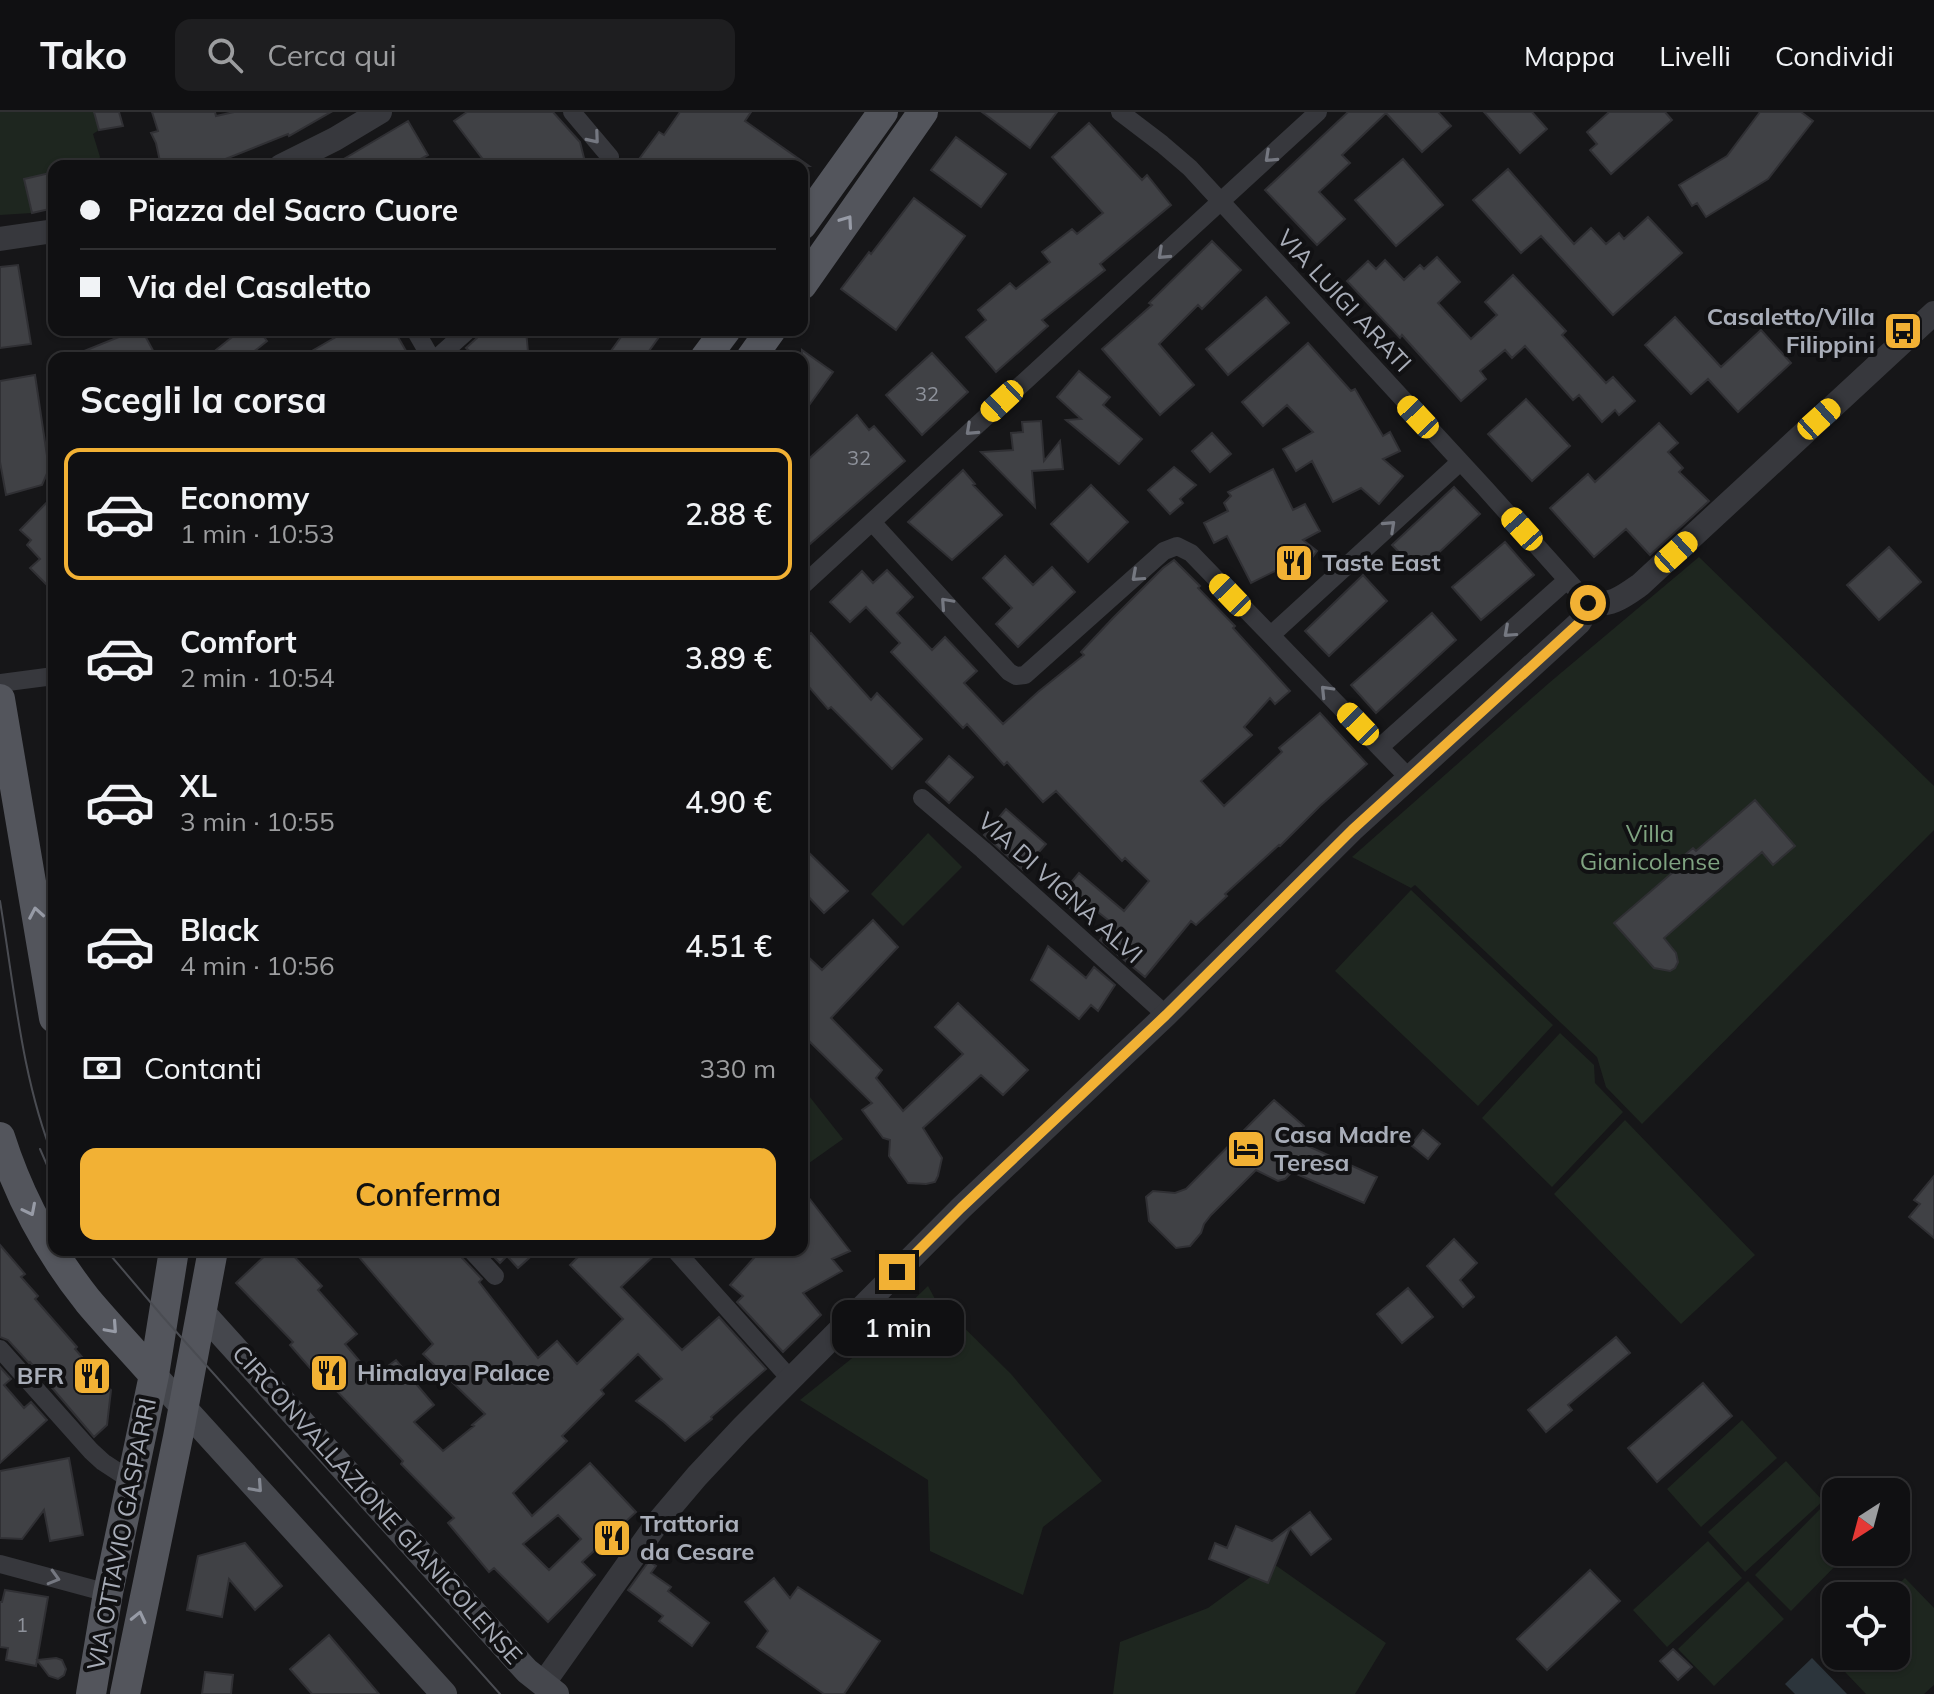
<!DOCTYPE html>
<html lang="it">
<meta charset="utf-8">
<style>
body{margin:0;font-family:Mulish,sans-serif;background:#1e1e20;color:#f1f3f6;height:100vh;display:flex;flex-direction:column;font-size:30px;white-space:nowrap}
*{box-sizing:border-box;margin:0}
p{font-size:26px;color:#9c9d9f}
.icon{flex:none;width:44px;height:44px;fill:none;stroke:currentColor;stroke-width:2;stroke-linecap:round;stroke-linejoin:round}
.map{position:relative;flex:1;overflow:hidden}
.details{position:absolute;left:48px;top:240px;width:760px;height:904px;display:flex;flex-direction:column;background:#101012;border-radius:16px;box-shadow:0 2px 6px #0004,0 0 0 2px #303032}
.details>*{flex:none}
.top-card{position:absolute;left:48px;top:48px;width:760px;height:176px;border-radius:16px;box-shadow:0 2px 6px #0004,0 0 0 2px #303032;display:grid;align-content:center;height:176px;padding:0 32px;background:#101012}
.needle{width:52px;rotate:216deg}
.controls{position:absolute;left:1822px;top:1366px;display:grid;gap:16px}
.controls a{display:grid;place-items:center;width:88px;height:88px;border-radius:16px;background:#101012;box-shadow:0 2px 6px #0004,0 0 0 2px #303032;font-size:40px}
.end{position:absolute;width:36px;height:36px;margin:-18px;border:10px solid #f2b134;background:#111;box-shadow:0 0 0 4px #111}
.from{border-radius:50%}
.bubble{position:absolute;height:56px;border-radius:16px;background:#101012;box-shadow:0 2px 6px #0004,0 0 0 2px #303032;font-size:26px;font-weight:600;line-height:56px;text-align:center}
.car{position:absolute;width:24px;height:48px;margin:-24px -12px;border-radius:10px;box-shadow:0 0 6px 2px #0007;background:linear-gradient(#f5c518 24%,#345 0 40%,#f5c518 0 76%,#345 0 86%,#f5c518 0)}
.top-card b{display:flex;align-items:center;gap:28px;height:76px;font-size:30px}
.top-card b+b{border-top:2px solid #303032}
.top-card i{width:20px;height:20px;background:#f1f3f6}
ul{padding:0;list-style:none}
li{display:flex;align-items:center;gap:24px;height:132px;margin:0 16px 12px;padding:0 16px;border:4px solid transparent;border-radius:16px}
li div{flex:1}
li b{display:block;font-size:30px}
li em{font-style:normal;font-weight:600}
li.current{border-color:#f2b134}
li>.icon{width:72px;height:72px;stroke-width:1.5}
h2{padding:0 32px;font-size:36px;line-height:96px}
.pay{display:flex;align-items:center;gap:20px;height:88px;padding:0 32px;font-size:30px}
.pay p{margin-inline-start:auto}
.action{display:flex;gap:16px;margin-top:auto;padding:16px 32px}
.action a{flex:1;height:92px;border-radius:16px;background:#f2b134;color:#111;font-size:32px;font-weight:600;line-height:92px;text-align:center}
header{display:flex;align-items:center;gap:48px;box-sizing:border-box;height:112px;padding:0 40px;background:#101012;border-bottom:2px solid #303032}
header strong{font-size:38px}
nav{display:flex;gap:44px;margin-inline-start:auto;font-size:28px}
.search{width:560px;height:72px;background:#1e1e20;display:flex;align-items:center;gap:20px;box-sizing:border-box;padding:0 28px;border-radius:16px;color:#9c9d9f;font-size:30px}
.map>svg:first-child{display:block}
.green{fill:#1e261f}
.water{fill:#2c353c}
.building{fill:#404145;stroke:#303034;stroke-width:2;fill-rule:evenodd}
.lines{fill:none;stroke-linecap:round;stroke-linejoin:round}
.minor{stroke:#37383d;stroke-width:18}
.tertiary{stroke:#37383d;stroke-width:24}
.secondary{stroke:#45474d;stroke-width:26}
.primary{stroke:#53555c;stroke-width:30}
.tram{stroke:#4a4c52;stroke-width:2}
.oneway{stroke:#757881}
.oneway2{stroke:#979ba6}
.oneway3{stroke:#858993}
.route{stroke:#f2b134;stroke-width:10}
.labels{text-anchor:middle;stroke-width:8;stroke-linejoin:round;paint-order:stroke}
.number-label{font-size:20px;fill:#8e929b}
.street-label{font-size:24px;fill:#a8adb8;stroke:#111113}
.poi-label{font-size:24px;font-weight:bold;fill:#a8adb8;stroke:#111113;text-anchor:start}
.park-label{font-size:24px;fill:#7fa381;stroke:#111113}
</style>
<header>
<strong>Tako</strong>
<div class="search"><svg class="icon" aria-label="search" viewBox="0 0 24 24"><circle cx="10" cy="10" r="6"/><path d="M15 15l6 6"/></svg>Cerca qui</div>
<nav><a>Mappa</a><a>Livelli</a><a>Condividi</a></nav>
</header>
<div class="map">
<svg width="1934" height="1582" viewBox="0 0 1934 1582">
<rect width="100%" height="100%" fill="#161618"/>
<path class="green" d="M0 0H94L99 18 93 22 100 45 97 51 82 54H54V60L25 67 32 101 0 103Z
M1699 445 1934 674V718L1642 1012 1606 975 1597 945 1415 773 1411 776 1352 745 1549 571Z
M928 721 962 755 903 814 871 782Z
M1411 778 1553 913 1478 994 1335 859Z
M1560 921 1594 953 1595 971 1623 1000 1552 1075 1482 1006Z
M802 975 843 1027 802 1056Z
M1625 1008 1755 1143 1681 1212 1554 1082Z
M928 1174 935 1187 1011 1262 1102 1369 1043 1415 1023 1483 930 1439 928 1368 800 1288 856 1243Z
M1742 1308 1777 1346 1701 1415 1667 1377Z
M1786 1349 1823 1389 1745 1460 1708 1420Z
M1826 1391 1836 1401V1440H1849L1791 1499 1755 1463Z
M1708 1429 1742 1466 1667 1535 1633 1498Z
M1271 1450 1386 1531 1355 1582H1113L1120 1530 1208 1496Z
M1905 1466 1934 1496V1573L1924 1582H1866L1827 1541 1836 1532V1544H1896V1484H1886Z
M1748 1469 1784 1507 1714 1574 1678 1537Z"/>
<path class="water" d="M1812 1546 1847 1582H1795L1785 1572Z"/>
<path class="building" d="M94 0H119L123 14 99 18Z
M152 0H215L216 4 234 0H331L289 24 288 22 208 54H161L156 31 151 21 158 19Z
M467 0H553L580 30 586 54H488L454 9Z
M680 0H751L745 9 809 54H634L659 20 664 23Z
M982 0H1057L1030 36Z
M1348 0H1438L1451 14 1422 40 1386 1 1342 43 1350 51 1319 80 1345 107 1317 133 1265 78Z
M1484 0H1532L1547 17 1520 41Z
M1609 0H1665L1672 8 1611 62 1590 38 1597 32 1587 20Z
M1760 0H1801L1813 9 1768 67 1706 105 1697 91 1692 94 1679 73 1727 44Z
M408 9 428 43 408 54H332Z
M1089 11 1142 68 1147 63 1171 93 1100 152 1105 158 1042 208 1048 214 996 260 966 225 986 208 978 198 1010 171 1016 177 1050 150 1042 140 1072 117 1077 122 1103 101 1052 45Z
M956 25 1006 62 981 95 931 58Z
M1403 47 1443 93 1396 134 1355 88Z
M1508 57 1574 132 1591 116 1606 132 1619 121 1624 127 1648 105 1682 141 1613 203 1541 124 1521 141 1473 88Z
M54 60V96L32 101 24 67Z
M914 86 965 124 896 218 841 177 869 140 871 142Z
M1212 129 1241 158 1202 197 1198 193 1159 232 1194 273 1160 303 1102 237 1152 193 1149 191Z
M1437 145 1460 170 1438 191 1471 227 1497 203 1485 190 1513 163 1566 219 1562 223 1606 271 1613 265 1635 289 1619 303 1615 298 1602 310 1579 283 1573 288 1525 234 1512 246 1505 238 1480 259 1486 267 1461 289 1402 223 1400 226 1347 169 1368 149 1376 157 1385 148 1404 168 1420 153 1424 157Z
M18 153 31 232 0 236V155Z
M1266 185 1289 211 1228 263 1206 237Z
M1675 205 1721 255 1761 218 1791 251 1738 300 1708 267 1691 282 1645 233Z
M136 218H142L157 246H67Z
M241 218H259L267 229 246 246H206Z
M348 218H394L410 246H300Z
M480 218H526L528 240 519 239 518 246H478L466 236 477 226Z
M626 218H664L644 246H606Z
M1308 231 1351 279 1355 277 1383 324 1390 320 1400 339 1383 347 1403 364 1379 392 1361 376 1333 390 1312 349 1296 359 1283 337 1313 320 1287 293 1263 314 1242 290Z
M802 238 833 260 802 303Z
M932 241 968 280 922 323 886 283Z
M1079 259 1110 285 1103 293 1142 327 1119 352 1066 308 1081 307 1057 285Z
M35 263 49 357 42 373 6 383 0 350V269Z
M1526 287 1570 334 1532 369 1488 322Z
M857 303 869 318 874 314 905 349 802 439V353Z
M1041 309 1044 349 1060 329 1063 357 1032 359 1035 395 981 340 1013 338 1011 321 1023 320 1022 310Z
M1659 311 1678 331 1668 340 1683 356 1679 360 1709 389 1650 443 1626 417 1594 445 1550 396 1588 362 1595 370Z
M1212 321 1231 342 1210 360 1192 339Z
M1174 355 1196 373 1180 387 1183 391 1170 402 1148 378Z
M1273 357 1293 398 1305 392 1320 419 1303 428 1317 439 1296 467 1281 456 1251 471 1227 424 1214 431 1204 411 1228 399 1224 391 1231 384 1228 380Z
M963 358 975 372 973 373 1002 403 952 448 908 410Z
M1091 373 1128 410 1088 450 1051 412Z
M1454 375 1480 402 1418 460 1392 433Z
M54 383V480L30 456 40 447 27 433 31 428 20 418Z
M1505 430 1534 463 1481 508 1452 475Z
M1889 435 1921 470 1879 508 1847 473Z
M1005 444 1033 473 1052 455 1075 480 1018 535 996 512 1012 496 983 466Z
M1174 448 1200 474 1198 476 1235 514 1233 516 1290 579 1275 592 1270 586 1244 615 1252 623 1201 669 1224 694 1282 640 1279 636 1320 601 1367 652 1320 694 1280 734 1279 733 1225 782 1227 784 1196 813 1191 809 1145 865 1100 828 1113 812 1084 789 1074 800 1059 785 1079 761 1124 799 1149 769 1125 746 1122 749 1056 679 1043 690 1007 650 1004 653 967 612 963 616 891 540 900 531 866 495 850 510 830 490 862 459 873 471 887 458 913 485 897 501 932 538 945 525 977 559 964 571 1003 612 1038 580 1084 543 1081 540 1113 506 1163 456Z
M1363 463 1387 489 1329 544 1305 519Z
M1432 501 1456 528 1376 601 1351 573Z
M811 521 871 588 877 581 922 627 892 657 831 595 828 597 802 567V529Z
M949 644 973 665 949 691 926 670Z
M1755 688 1795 734 1773 753 1762 740 1664 826 1676 841 1678 850 1675 856 1670 859 1654 856 1614 811 1672 761 1668 757 1693 736 1696 739Z
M1006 697 1046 732 1023 758 984 723Z
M802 734 848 779 824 801 802 778Z
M873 808 898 835 831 906 882 958 876 966 903 999 963 942 935 915 958 891 1028 958 1003 983 981 963 923 1016 942 1046 938 1064 935 1070 926 1072 908 1071 889 1044 890 1028 883 1026 862 998 872 991 802 922V839L822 858Z
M1048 834 1086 866 1094 855 1115 873 1098 899 1091 893 1079 907 1031 868Z
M1274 988 1304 1014 1292 1027 1377 1065 1364 1091 1292 1060 1285 1067 1278 1069 1256 1058 1211 1103 1204 1112 1201 1121 1190 1134 1176 1136 1149 1109 1146 1085 1153 1079 1175 1081 1186 1077Z
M1423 1018 1440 1032 1428 1047 1411 1033Z
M1934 1064V1126L1909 1105 1920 1092 1914 1088Z
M802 1077 850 1139 832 1147 842 1159 803 1181 821 1203 783 1240 737 1190 743 1184 730 1173 761 1138H802Z
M1454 1127 1477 1151 1460 1168 1474 1185 1463 1195 1427 1154Z
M0 1133 25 1162 21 1165 38 1184 35 1187 77 1235 75 1237 111 1278 107 1313 94 1325 30 1250 29 1251 8 1228 0 1225Z
M271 1138H288L322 1174 318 1178 357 1222 345 1232 373 1265 396 1248 434 1293 414 1310 443 1339 474 1314 472 1313 485 1302 423 1242 433 1232 353 1138H459L462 1146 482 1167 479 1170 538 1246 557 1229 577 1252 623 1207 570 1153 585 1138H660L621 1175 682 1238 719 1205 766 1257 711 1305 712 1307 685 1329 664 1310 636 1289 662 1267 638 1242 601 1278 604 1282 562 1324 567 1329 513 1381 532 1404 590 1351 636 1400 582 1450 595 1463 548 1510 494 1456 489 1460 448 1411 454 1406 401 1352 403 1349 334 1276 330 1279 290 1233 293 1230 236 1171ZM558 1403 581 1427 549 1458 523 1432Z
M487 1138H538L518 1156 507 1144 500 1151Z
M1408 1176 1433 1205 1402 1231 1377 1202Z
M1616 1225 1630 1241 1568 1293 1572 1298 1546 1320 1528 1298Z
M0 1255 11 1267 4 1273 24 1296 31 1290 47 1308 0 1351Z
M1703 1271 1732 1304 1657 1370 1628 1336Z
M69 1346 83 1423 50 1429 44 1398 22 1427 0 1426V1359Z
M1310 1400 1331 1427 1311 1443 1290 1416 1268 1471 1209 1447 1215 1431 1227 1436 1236 1414 1272 1429Z
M245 1431 282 1474 255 1498 229 1467 222 1505 187 1498 198 1444Z
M649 1449 656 1454 651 1461 671 1475 668 1479 709 1511 692 1534 659 1509 663 1504 628 1478Z
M1590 1458 1620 1489 1547 1558 1517 1527Z
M774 1466 790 1486 798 1475 880 1529 844 1582H824L757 1535 768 1519 745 1490Z
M5 1478 48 1485 36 1554 6 1548 8 1536 0 1535V1490H2Z
M329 1523 379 1582H312L290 1557Z
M1673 1537 1692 1555 1678 1568 1660 1549Z
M56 1546 62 1548 66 1557 64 1563 58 1567 49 1564 37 1548Z
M205 1560 233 1563 231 1582H202Z"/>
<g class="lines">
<path class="minor" d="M572 0 610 45 607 54
M1120 0 1162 32 1190 56 1484 375 1588 491
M415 218 431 246
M437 246 468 218
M872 410 1009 560 1016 564 1025 563 1164 439 1177 434 1191 441 1409 666
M802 474 1318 0
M1271 523 1460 350
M0 571 54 564
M1380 635 1567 468
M922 686 983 738 1166 903
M471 1138 495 1164
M675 1138 786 1262
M0 1237 91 1339 103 1350 132 1369
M0 1452 108 1481"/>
<path class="tertiary" d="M281 54 335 27 380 0
M0 127 54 119
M543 1572 658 1410 697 1364 742 1316 961 1096 1166 903 1352 718 1579 511 1587 498 1588 491C1610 495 1623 485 1640 473L1934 201"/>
<path class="secondary" d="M201 1199 515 1546 527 1559 556 1582
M154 1263 444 1582"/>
<path class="primary" d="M802 113 883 0
M802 173 923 0
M705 246 726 218
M751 246 771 218
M0 587 54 906
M0 1025C19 1085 49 1140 88 1189 109 1214 132 1238 154 1263
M91 1582 108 1481 154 1263 174 1138
M125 1582 178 1325 213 1138"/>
<path class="tram" d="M0 789C14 874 22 968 54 1047
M40 1037 54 1069
M106 1138 163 1205 500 1582"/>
</g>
<defs><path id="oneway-chevron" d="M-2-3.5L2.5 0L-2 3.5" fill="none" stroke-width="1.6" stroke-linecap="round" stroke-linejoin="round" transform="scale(2)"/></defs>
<g class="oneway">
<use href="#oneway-chevron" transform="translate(594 26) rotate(50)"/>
<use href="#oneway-chevron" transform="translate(1270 45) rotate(137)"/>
<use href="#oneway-chevron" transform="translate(1163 142) rotate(137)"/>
<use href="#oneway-chevron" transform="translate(971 318) rotate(137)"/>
<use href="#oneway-chevron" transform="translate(1390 414) rotate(-43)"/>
<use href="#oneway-chevron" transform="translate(1137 464) rotate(138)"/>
<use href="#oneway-chevron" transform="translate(946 491) rotate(-132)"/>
<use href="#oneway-chevron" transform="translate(1509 520) rotate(138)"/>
<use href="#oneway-chevron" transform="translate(1326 579) rotate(-134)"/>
<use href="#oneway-chevron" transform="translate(54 1466) rotate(16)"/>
</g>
<g class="oneway2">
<use href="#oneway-chevron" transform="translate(847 109) rotate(-55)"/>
<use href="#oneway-chevron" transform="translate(36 801) rotate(-100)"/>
<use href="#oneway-chevron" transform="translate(30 1098) rotate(63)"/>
<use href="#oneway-chevron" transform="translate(112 1216) rotate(48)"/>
<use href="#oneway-chevron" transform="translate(139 1505) rotate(-77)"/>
</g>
<use class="oneway3" href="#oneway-chevron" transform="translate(257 1375) rotate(48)"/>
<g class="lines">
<path class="route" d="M897 1160 961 1096 1166 903 1352 718 1579 511 1587 498 1588 491"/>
</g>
<defs>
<symbol id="bus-square" viewBox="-11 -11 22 22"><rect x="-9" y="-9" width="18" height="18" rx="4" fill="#f2b134" stroke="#111113"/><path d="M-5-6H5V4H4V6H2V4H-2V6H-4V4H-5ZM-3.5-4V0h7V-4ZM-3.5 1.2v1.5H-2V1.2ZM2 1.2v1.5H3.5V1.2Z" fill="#111"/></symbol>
<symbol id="restaurant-square" viewBox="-11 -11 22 22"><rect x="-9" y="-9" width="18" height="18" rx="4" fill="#f2b134" stroke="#111113"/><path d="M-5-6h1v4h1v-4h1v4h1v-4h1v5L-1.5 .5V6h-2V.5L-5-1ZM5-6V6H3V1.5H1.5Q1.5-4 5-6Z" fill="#111"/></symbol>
<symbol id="hotel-square" viewBox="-11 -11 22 22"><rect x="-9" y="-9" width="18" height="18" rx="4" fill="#f2b134" stroke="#111113"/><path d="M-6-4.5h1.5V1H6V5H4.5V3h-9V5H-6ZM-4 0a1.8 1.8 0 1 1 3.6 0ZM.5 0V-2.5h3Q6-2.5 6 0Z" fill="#111"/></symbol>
</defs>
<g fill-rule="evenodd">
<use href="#bus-square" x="1881" y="197" width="44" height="44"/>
<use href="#restaurant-square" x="1272" y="429" width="44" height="44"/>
<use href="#hotel-square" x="1224" y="1015" width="44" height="44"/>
<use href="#restaurant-square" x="307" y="1239" width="44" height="44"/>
<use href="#restaurant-square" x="70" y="1242" width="44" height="44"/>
<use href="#restaurant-square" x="590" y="1404" width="44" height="44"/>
</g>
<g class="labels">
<g class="number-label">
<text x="927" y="289">32</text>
<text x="859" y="353">32</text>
<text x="22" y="1520">1</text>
</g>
<g class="street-label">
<text transform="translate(1344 189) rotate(47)" y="8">VIA LUIGI ARATI</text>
<text transform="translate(1060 776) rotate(42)" y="8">VIA DI VIGNA ALVI</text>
<text transform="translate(377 1393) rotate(48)" y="8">CIRCONVALLAZIONE GIANICOLENSE</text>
<text transform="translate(122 1422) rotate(-79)" y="8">VIA OTTAVIO GASPARRI</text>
</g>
<g class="poi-label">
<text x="1875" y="213" text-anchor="end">Casaletto/Villa<tspan x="1875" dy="28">Filippini</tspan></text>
<text x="1322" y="459">Taste East</text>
<text x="1274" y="1031">Casa Madre<tspan x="1274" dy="28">Teresa</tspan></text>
<text x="357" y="1269">Himalaya Palace</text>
<text x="64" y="1272" text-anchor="end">BFR</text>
<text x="640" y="1420">Trattoria<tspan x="640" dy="28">da Cesare</tspan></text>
</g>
<g class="park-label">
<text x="1650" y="730">Villa<tspan x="1650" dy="28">Gianicolense</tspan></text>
</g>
</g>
</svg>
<div class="controls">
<a><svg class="needle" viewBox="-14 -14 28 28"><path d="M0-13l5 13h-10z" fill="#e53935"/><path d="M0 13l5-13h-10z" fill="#9c9d9f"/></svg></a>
<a><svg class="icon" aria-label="locate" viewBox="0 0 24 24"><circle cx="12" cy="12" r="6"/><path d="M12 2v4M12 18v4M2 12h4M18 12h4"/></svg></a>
</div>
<i class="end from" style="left:1588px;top:491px"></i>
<i class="end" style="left:897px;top:1160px"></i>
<div class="bubble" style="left:832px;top:1188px;width:132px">1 min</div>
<i class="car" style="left:1002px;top:289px;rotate:227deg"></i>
<i class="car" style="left:1418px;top:305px;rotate:317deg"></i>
<i class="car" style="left:1819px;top:307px;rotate:48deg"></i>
<i class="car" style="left:1522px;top:417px;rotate:318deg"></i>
<i class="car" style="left:1676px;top:440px;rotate:48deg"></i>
<i class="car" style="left:1230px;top:483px;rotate:316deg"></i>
<i class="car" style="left:1358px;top:612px;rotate:316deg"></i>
<div class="top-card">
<b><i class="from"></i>Piazza del Sacro Cuore</b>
<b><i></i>Via del Casaletto</b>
</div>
<section class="details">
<h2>Scegli la corsa</h2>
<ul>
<li class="current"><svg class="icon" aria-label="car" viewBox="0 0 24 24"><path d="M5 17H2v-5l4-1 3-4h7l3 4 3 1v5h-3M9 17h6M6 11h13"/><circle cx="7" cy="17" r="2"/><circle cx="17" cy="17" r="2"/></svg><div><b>Economy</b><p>1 min · 10:53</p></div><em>2.88 €</em></li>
<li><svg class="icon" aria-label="car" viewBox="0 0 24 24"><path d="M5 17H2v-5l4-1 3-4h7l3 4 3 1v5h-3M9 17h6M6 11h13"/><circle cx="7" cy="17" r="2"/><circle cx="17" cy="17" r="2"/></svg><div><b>Comfort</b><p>2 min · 10:54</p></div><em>3.89 €</em></li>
<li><svg class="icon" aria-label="car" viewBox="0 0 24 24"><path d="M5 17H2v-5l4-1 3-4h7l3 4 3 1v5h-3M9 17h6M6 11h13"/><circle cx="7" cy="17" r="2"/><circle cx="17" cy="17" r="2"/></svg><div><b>XL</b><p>3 min · 10:55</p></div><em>4.90 €</em></li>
<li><svg class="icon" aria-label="car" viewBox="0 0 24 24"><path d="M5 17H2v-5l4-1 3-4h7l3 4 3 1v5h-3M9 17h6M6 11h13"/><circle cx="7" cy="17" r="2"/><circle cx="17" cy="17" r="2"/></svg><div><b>Black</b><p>4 min · 10:56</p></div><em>4.51 €</em></li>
</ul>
<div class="pay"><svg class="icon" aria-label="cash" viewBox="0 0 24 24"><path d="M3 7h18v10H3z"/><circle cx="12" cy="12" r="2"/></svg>Contanti<p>330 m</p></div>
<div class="action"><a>Conferma</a></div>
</section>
</div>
